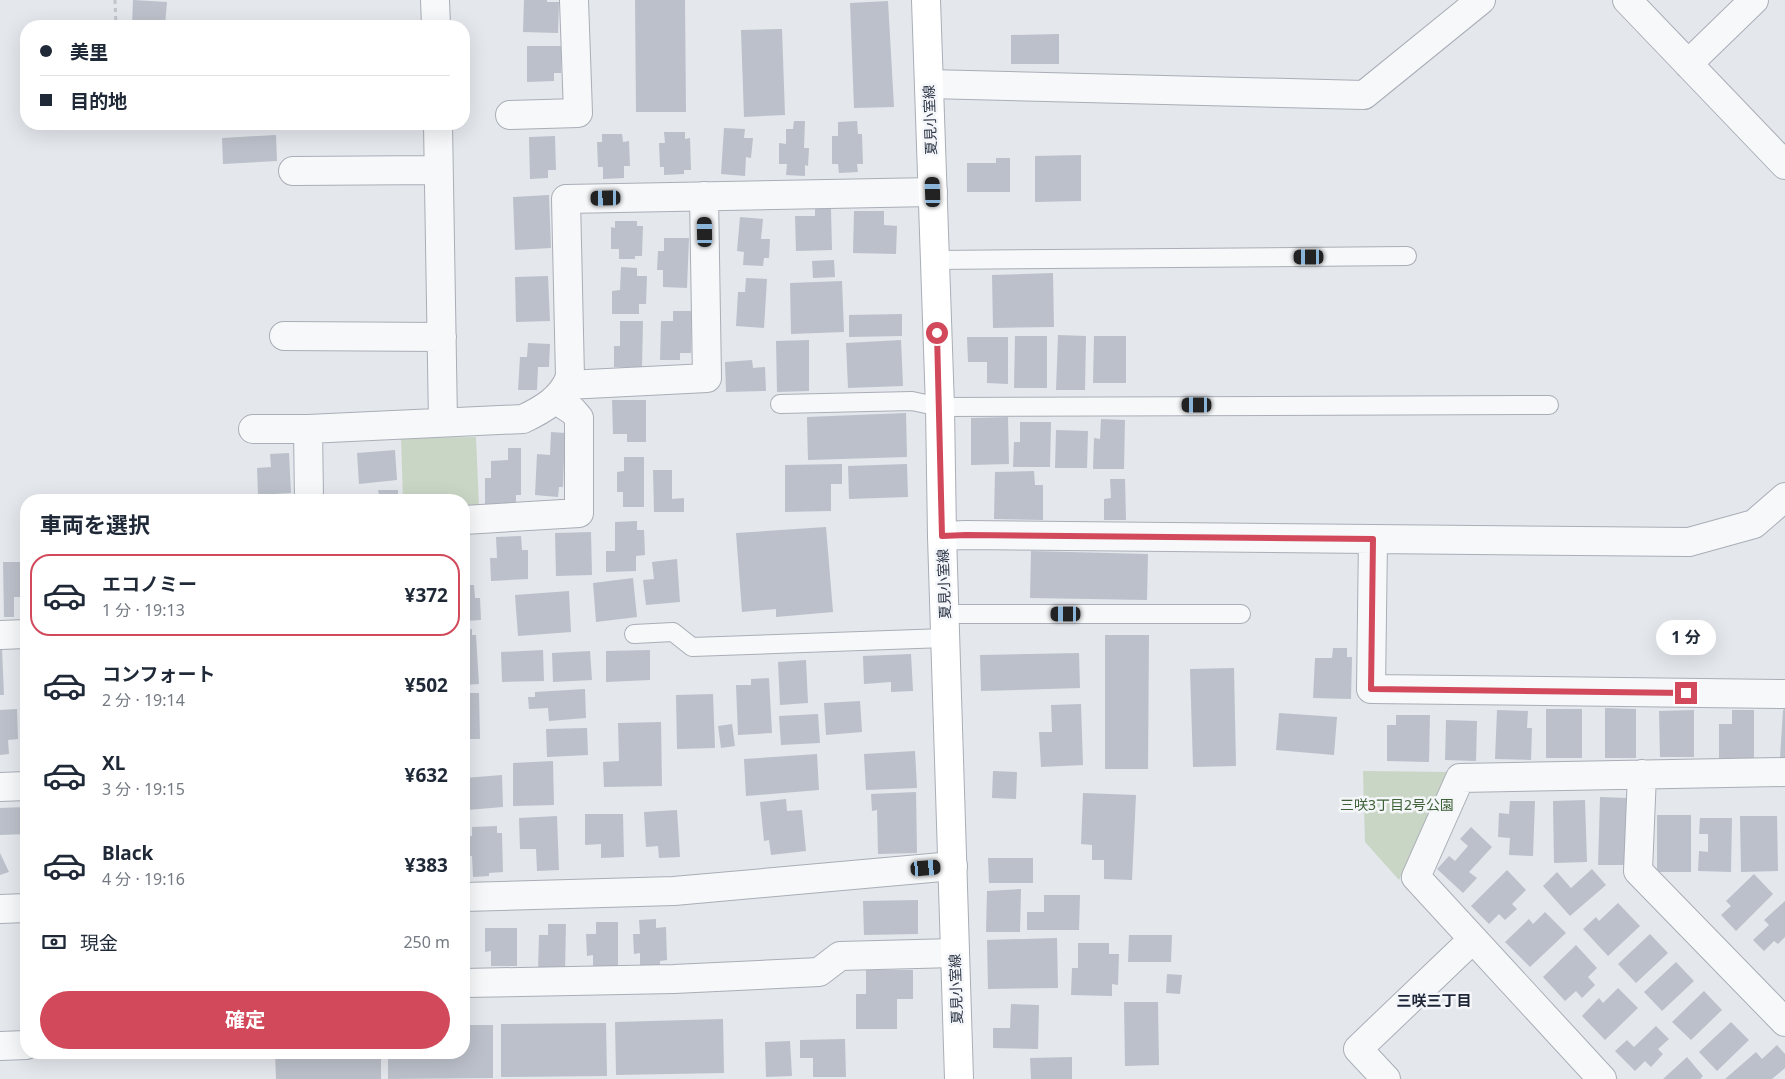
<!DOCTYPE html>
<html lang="ja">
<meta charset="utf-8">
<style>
body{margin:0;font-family:"Noto Sans","Noto Sans JP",sans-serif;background:#f6f6f7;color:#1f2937;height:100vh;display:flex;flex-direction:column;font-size:19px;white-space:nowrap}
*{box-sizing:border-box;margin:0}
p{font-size:16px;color:#747a83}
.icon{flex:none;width:28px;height:28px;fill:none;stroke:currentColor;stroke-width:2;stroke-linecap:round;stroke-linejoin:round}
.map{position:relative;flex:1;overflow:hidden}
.sheet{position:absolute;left:20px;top:494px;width:450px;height:565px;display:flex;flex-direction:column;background:#fff;border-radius:20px;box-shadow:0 5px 20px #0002}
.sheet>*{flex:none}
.guide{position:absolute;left:20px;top:20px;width:450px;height:110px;border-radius:20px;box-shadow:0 5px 20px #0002;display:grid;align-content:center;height:110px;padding:0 20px;background:#fff}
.end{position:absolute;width:22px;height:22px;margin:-11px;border:6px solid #d1495b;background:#fff;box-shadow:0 0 0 2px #fff}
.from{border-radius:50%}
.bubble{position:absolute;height:35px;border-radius:18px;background:#fff;box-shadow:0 5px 20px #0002;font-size:16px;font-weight:700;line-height:35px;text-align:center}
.car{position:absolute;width:15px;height:30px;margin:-15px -8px;border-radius:6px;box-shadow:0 0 4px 1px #0007;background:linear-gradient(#222 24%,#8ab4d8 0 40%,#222 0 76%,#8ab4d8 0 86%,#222 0)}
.guide b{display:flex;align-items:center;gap:18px;height:48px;font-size:19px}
.guide b+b{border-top:1px solid #e0e1e3}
.guide i{width:12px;height:12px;background:#1f2937}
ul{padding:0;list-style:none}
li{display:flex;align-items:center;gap:15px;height:82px;margin:0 10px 8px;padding:0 10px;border:2px solid transparent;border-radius:20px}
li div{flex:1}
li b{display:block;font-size:19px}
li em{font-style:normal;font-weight:700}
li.current{border-color:#d1495b}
li>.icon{width:45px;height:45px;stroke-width:1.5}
h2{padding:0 20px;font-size:22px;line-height:60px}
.pay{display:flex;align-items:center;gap:12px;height:55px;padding:0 20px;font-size:19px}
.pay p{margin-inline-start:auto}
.button{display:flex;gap:10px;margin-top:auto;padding:10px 20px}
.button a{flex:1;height:58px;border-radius:30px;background:#d1495b;color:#fff;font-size:20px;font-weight:700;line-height:58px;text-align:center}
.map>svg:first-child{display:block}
.green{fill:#c9d6c5}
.building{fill:#bbc0ca}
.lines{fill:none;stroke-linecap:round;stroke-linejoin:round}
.service-casing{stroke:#a9aeb7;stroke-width:20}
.minor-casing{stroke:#a9aeb7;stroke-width:30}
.secondary-casing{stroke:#a9aeb7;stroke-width:30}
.path{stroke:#c2c5cb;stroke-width:3;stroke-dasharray:4 4;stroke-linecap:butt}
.service{stroke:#f7f8fa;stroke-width:18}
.minor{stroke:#f7f8fa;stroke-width:28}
.secondary{stroke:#fff;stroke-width:28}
.route{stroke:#d1495b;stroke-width:6}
.labels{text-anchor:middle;stroke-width:5;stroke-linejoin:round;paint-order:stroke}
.street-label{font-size:14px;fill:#2b3445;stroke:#f4f6f9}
.park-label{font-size:14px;fill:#3f6138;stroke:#f4f6f9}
.neighbourhood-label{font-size:15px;font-weight:bold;fill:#1d2536;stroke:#f4f6f9}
</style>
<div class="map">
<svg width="1785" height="1079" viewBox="0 0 1785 1079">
<rect width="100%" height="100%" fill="#e4e7ec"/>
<path class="green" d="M476 437 479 507H464V500H403L401 438Z
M1363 771 1449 772 1399 880 1365 842Z"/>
<path class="building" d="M133 0 167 2 165 26H132Z
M524 0H547V2H559L558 33 523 32Z
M635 0H685L686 112H636Z
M888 1 894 107 854 108 850 3Z
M240 23 264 24V26H240Z
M782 29 785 115 744 117 741 30Z
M1059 34V64H1011V35Z
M527 46H561V73H554V81L527 82Z
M794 121H805L804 148H809L808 166 805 165V176L786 175 787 164H779V143L786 144V129H793Z
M857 121 858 134H862L863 164H857L858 172 839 173 838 164H832V136H838V122Z
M724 128 745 129 744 138H753L751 158 746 157 745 176 721 174Z
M664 132H685V139L690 138 691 170H684V174L664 175V167H660L659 143H665Z
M602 134H622L623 142 629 141 630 166H624V178L603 179V167H598L597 142H602Z
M276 135 277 161 223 164 222 138Z
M555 136 556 170H548V178L530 179 529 137Z
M1081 155V201L1035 202V156Z
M996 158H1010V192H967V163H996Z
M549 195 551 248 515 250 513 197Z
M815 209H831L832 250 796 251 795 216H815Z
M854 211H884V225L897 226 896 254 853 253Z
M740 217 763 219 761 239H770L769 258H764L763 266 743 265 744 252 737 251Z
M615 221H637V226H643L642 256H635V259H619V249H611V227L615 228Z
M664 238H689L687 288 663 287V270H657L658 251H664Z
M834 260 835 277 813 278 812 261Z
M621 267 637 268V276H647L646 304H639V314H612V291L620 290Z
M1053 273 1054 327 993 328 992 275Z
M548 276 550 321 516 322 515 277Z
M746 278 767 279 764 328 736 326 738 292H745Z
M842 281 844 332 791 334 790 283Z
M673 311H692L691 353H680V360H660L661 321H673Z
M902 314V336L849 337V315Z
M620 321H643L642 368 614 367V346H620Z
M1058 335 1086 336 1085 390H1056Z
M1015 336H1047V388H1014Z
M1094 336H1126V383H1093Z
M967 337H1008V384L987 383V362H968Z
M809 340V391L777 392 776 341Z
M901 340 903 386 848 388 846 343Z
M528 343 550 344 549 367H538L537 390H518L520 357H527Z
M752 360 753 368 765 367 766 391 726 392 725 362Z
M612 400H646V442H627V434H613Z
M906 413 907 457 808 460 807 417Z
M1008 417 1009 464 971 465V418Z
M1101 419 1125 420 1124 469H1093L1094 438 1100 439Z
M1020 422H1051L1050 467H1013L1014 442H1020Z
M1056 430 1088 431 1087 468H1055Z
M551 432 565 433 563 487H559L558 497 535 495 537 454 550 455Z
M508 448H521V495H516V505L485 506V478H491V461L508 460Z
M395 450 397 480 359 484 357 453Z
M289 453 291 493 258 495 257 468 271 467 270 454Z
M624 457H644V507H623V492H617V472L624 471Z
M842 464V484H831V511L785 512V465Z
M907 464 908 497 849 499 848 466Z
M653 470H672V499L684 498V512H654Z
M1034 471 1035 485H1043V520L994 519 995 472Z
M1110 479H1125L1126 520H1104V499L1111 498Z
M378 490H398V500H357V495H379Z
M637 521V530H644L645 555 636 556V571L606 572V551H615V522Z
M826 527 833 612 776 617V609L742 612 736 533Z
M591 532 592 575 556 576 555 533Z
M521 536 522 550H528V579L491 581 490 558H497L496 537Z
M1031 551 1148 554 1147 600 1030 598Z
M677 559 680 602 646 605 643 580 654 579 652 562Z
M3 562H26V615H21V597H14V617H4Z
M468 567 469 585H474L475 598H480L481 620 464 621V568Z
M633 578 637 617 596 622 593 583Z
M569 591 571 632 518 636 515 595Z
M472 629V635H476L479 684 464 685V630Z
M1105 635H1149L1148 769H1105Z
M1333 648H1347V657H1352L1351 699 1313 698 1315 658H1332Z
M0 649H2L4 695H0Z
M20 649H26V695H24Z
M543 650 544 681 502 682 501 652Z
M650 650V680L606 682V651Z
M590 651 592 680 553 682 552 653Z
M1079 653 1080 688 981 691 980 655Z
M911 654 913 691 891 692V682L864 684 863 656Z
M806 660 808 703 780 705 778 662Z
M1234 668 1236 766 1193 767 1190 669Z
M769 678 772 733 738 735 736 685H751V679Z
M585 689 586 718 549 721 548 708 529 709 528 697H535V692Z
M464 693H479L480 739H464Z
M713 694 715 748 677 749 676 695Z
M860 701 862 732 826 735 824 703Z
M1081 704 1083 765 1041 767 1039 732H1052L1051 705Z
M1605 708 1636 709V758H1605Z
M17 709 18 739 8 740 9 754 0 755V710Z
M1546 709H1582V758H1546Z
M1785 709V758H1780L1783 710Z
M1497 710 1528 711 1527 728H1532L1531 760 1495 759Z
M1694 710V757H1660L1659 711Z
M1732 710H1754V758H1719V724H1732Z
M1279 713 1337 717 1334 755 1276 750Z
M818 714 820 743 781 745 779 716Z
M1396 715H1430L1429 762 1387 761V725H1396Z
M1446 720 1477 721 1476 761 1445 760Z
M661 722 662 786 604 787 603 762 619 761 618 723Z
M732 724 735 746 721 748 718 726Z
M587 728 588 755 547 757 546 729Z
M915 751 917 788 866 790 864 754Z
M817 754 819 790 746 796 744 759Z
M553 761 554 805 513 806V763Z
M993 771 1017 772 1016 799 992 798Z
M502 775 503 807 467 810 464 778Z
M916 792 917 853 878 854 877 810 872 811 871 794Z
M1083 793 1136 795 1132 880 1104 879V860H1092V845L1081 844Z
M1600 797 1628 798 1626 865H1598Z
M786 799 787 811 802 810 806 851 771 855 769 840 764 841 760 802Z
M1585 800 1587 862 1554 863 1553 801Z
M1510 801H1535L1533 856 1509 855 1510 838 1498 837 1499 813 1509 814Z
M26 807V834L0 835V808Z
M677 810 680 857 659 858 658 846 646 847 644 812Z
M585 814H623L624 857 601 858V844L585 845Z
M1657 815H1691V872H1657Z
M557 816 559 870 537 871 536 849H520L519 818Z
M1740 816H1777L1778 871 1741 872Z
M1700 818H1732L1731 872 1698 871 1699 851 1708 852V834H1699Z
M497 826V833H502L503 872 489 873V876L473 877 472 856H465V837L472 836V827Z
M1471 827 1492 847 1469 872 1477 878 1463 893 1437 869 1449 856 1455 861 1468 846 1460 839Z
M0 853 9 872 0 875Z
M988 858H1033V883H989Z
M1592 869 1606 885 1570 916 1543 886 1557 872 1571 888Z
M1507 870 1526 890 1512 904 1517 909 1505 920 1499 914 1489 924 1471 906Z
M1754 874 1773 894 1736 931 1721 915 1731 906 1726 901Z
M1021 889 1020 932H986L987 891Z
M1044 895H1080L1079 930H1027V912H1044Z
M918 900V934L864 935 863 901Z
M1785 901V937L1778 944 1774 941 1764 951 1753 940 1769 925 1764 920Z
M1618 903 1640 926 1608 956 1583 929 1596 917 1599 921Z
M1545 912 1566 933 1530 967 1505 942 1529 919 1533 924Z
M464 919H466L469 971 464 972Z
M656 919V928L666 927 667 960 660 961V968L640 969V953L634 954 633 934H640L639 920Z
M596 922H618V969L593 970V955L587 956 586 934H596Z
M548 924H566L565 971 538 970 539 935H548Z
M485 928H517V966H491V951L485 952Z
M1650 934 1668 953 1636 983 1618 964Z
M1129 935H1172L1171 962H1128Z
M1057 938 1058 988 988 989 987 940Z
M1078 943H1109V954H1119L1118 985 1112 984V996L1071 995 1072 968H1078Z
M1576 945 1597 968 1588 977 1595 985 1582 998 1576 991 1565 1001 1543 977Z
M1676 962 1694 981 1662 1011 1644 992Z
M866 970H913V999H897V1029H856V994H866Z
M1167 974 1182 975 1180 994 1166 993Z
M1618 988 1638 1008 1605 1040 1582 1016 1599 998 1603 1003Z
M1704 991 1722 1010 1691 1040 1672 1022Z
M1124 1002H1158L1159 1065 1125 1066Z
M1011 1004 1039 1005 1038 1049 993 1048V1028H1010Z
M723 1019 724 1073 616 1075 615 1022Z
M1731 1022 1749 1040 1717 1071 1699 1052Z
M606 1023 607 1076 501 1077V1024Z
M464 1025H493V1078L388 1079V1052H464Z
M1656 1026 1669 1039 1658 1049 1663 1054 1651 1067 1645 1061 1635 1071 1615 1051 1627 1040 1634 1047Z
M845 1039 846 1077H813V1058H800V1040Z
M790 1041 792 1076 766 1077 765 1042Z
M1777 1045 1785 1054V1068L1772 1079H1725L1756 1052 1762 1059Z
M275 1052H381V1079H276Z
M1072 1057V1079H1031L1030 1058Z
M1687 1057 1703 1076 1700 1079H1663Z"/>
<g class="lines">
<defs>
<path id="service" d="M935 260 1407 256
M780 404 912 401 940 407 1549 405
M945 614H1241
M634 634 673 632 692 647 945 638"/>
<path id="minor" d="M435 0 436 26
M1627 0 1785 165
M1688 64 1754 0
M929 84 1364 95 1481 0
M510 115 578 113 574 0
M438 124 443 422
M293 171 438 170
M284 336 442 337
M567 385 707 378 704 196
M253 429H308L523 419C542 410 562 399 570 377L566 199 933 192
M308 429 309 500
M464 520 579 513V418L573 411 555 399
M942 536 966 535 1689 542 1754 524 1785 497
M1373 539 1371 689 1785 694
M0 635 26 634
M1642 774 1638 871 1785 1022
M0 787 26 786
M464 897 674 891 953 866
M0 909 26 908
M464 983 674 979 819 972 840 956 955 953
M0 1046 26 1045
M1386 1079 1358 1049 1473 939
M1602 1079 1416 877 1460 778 1785 772"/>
<path id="secondary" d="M926 0 940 407 942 536 959 1079"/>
</defs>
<use href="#service" class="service-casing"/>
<use href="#minor" class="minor-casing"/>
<use href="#secondary" class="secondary-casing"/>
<path class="path" d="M115 0 116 26"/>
<use href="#service" class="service"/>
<use href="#minor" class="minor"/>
<use href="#secondary" class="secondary"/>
</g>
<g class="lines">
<path class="route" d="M937 333 942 536 966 535 1373 539 1371 689 1686 693"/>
</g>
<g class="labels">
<g class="street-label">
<text transform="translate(930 120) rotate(-92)" y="5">夏見小室線</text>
<text transform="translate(944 584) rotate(-92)" y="5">夏見小室線</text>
<text transform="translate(956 989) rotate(-92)" y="5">夏見小室線</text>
</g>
<g class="park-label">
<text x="1397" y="810">三咲3丁目2号公園</text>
</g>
<g class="neighbourhood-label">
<text x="1434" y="1006">三咲三丁目</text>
</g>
</g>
</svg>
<i class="end from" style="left:937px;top:333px"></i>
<i class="end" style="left:1686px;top:693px"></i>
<div class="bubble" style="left:1656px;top:620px;width:60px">1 分</div>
<i class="car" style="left:933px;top:192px;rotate:358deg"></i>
<i class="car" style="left:606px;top:198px;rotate:269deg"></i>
<i class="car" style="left:705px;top:232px;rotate:359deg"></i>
<i class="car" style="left:1309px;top:257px;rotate:270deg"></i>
<i class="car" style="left:1197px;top:405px;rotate:270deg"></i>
<i class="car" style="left:1066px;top:614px;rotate:270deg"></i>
<i class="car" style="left:926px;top:868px;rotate:85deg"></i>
<div class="guide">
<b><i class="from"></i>美里</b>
<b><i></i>目的地</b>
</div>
<section class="sheet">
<h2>車両を選択</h2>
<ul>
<li class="current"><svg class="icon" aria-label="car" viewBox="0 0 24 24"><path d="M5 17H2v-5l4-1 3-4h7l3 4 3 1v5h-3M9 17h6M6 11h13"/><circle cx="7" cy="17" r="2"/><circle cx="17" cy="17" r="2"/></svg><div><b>エコノミー</b><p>1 分 · 19:13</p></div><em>¥372</em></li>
<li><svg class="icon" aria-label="car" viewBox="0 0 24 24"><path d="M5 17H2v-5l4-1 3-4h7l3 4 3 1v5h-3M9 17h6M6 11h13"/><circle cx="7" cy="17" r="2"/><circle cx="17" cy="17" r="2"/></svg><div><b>コンフォート</b><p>2 分 · 19:14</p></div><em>¥502</em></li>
<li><svg class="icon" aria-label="car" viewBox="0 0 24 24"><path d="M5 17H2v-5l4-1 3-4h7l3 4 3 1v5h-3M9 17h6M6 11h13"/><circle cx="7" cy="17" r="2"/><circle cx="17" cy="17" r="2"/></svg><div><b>XL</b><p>3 分 · 19:15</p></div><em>¥632</em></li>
<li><svg class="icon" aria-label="car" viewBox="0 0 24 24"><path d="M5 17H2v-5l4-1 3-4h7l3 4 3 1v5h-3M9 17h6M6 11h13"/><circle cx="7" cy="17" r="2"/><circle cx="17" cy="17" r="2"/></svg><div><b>Black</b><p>4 分 · 19:16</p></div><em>¥383</em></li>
</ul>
<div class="pay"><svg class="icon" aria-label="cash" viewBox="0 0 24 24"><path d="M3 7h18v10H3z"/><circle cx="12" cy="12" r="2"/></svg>現金<p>250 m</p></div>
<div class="button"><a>確定</a></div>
</section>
</div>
